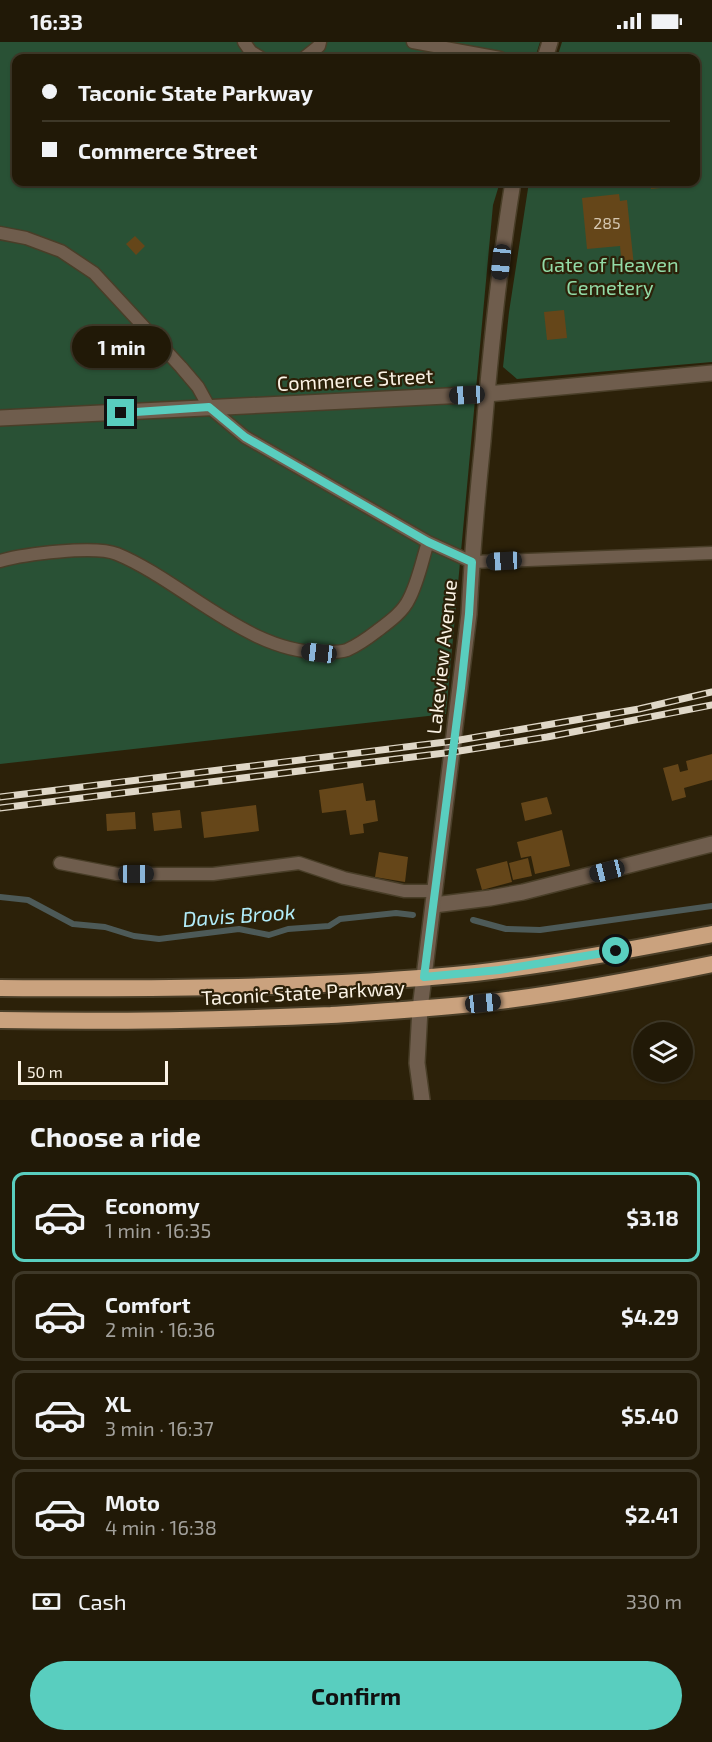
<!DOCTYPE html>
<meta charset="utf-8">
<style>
body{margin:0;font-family:"Exo 2",sans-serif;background:#292211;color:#f1f3f6;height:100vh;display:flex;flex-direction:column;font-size:22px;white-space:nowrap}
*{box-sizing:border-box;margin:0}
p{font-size:20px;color:#a2a09b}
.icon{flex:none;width:33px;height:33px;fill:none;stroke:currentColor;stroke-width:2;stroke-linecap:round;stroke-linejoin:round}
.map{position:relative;height:1058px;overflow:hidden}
.side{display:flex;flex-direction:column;background:#211907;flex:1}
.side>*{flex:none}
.guide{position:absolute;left:12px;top:12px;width:688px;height:132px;border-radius:12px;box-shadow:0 2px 4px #0004,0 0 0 2px #3e3828;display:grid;align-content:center;height:132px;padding:0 30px;background:#211907}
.controls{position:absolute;left:633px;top:980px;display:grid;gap:12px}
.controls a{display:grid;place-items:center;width:60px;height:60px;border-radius:50%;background:#211907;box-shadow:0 2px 4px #0004,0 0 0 2px #3e3828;font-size:30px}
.scale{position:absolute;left:18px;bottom:15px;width:150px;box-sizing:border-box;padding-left:6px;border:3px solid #fbf3e5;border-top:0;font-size:16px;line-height:21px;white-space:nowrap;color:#fbf3e5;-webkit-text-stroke:4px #2c2109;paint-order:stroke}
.end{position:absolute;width:27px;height:27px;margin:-14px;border:8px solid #59cebf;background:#111;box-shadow:0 0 0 3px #111}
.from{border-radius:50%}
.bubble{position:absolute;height:42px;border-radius:21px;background:#211907;box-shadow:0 2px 4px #0004,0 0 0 2px #3e3828;font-size:20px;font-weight:700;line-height:42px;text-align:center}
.car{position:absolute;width:18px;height:36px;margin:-18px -9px;border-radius:8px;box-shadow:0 0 4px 2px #0007;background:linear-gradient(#222 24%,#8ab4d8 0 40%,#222 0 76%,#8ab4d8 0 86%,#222 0)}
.guide b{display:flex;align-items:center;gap:21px;height:57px;font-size:22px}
.guide b+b{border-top:2px solid #3e3828}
.guide i{width:15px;height:15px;background:#f1f3f6}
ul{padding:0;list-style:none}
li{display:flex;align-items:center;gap:18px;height:90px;margin:0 12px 9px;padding:0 18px;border:3px solid #3e3828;border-radius:12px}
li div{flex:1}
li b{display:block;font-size:22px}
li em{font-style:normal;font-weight:700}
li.active{border-color:#59cebf}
li>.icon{width:54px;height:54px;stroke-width:1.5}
h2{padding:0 30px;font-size:27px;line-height:72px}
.pay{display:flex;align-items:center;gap:15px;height:66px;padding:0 30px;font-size:22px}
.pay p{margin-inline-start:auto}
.cta{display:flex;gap:12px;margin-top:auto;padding:12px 30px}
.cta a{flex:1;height:69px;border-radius:36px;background:#59cebf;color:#111;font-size:24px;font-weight:700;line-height:69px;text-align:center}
.status{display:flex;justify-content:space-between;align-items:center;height:42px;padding:0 30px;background:#211907;direction:ltr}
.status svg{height:16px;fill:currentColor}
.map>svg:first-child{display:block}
.green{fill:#295135}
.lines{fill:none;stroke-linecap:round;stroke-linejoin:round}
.stream{stroke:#4d5a58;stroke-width:6}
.building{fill:#654619}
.service-casing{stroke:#493e28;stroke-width:15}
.minor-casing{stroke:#493e28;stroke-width:18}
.tertiary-casing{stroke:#493e28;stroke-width:18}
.trunk-casing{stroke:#493e28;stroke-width:20}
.service{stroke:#6f5d4d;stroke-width:12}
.minor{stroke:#6f5d4d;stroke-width:15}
.tertiary{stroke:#6f5d4d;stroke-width:15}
.trunk{stroke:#caa27e;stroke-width:16}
.rail-casing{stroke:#dfd7c7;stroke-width:7}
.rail{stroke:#2c2109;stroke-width:4.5;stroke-dasharray:14;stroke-linecap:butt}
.route{stroke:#59cebf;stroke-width:8}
.labels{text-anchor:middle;stroke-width:4.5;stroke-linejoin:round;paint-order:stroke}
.number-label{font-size:16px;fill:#d6c8b2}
.park-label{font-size:20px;fill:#92daa6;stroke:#2c2109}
.street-label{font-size:20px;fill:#fbf3e5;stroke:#2c2109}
.water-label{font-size:21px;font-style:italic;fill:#b1ecf9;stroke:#2c2109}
</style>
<div class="status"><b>16:33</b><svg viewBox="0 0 49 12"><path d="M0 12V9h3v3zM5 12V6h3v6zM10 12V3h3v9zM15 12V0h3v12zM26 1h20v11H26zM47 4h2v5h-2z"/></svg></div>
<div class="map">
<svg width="712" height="1058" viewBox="0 0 712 1058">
<rect width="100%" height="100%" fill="#2c2109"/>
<path class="green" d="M0 0H540L535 16H16V140H500L493 163 446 672 0 722Z
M562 0H712V320L517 337 503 325 509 270 529 140H696V16H557Z"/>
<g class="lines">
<path class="stream" d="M0 855 28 858 73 882 105 885 134 894 159 897 239 887 269 893 288 887 329 884 340 877 396 871 413 873
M473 878 506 887 540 888 712 864"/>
</g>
<path class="building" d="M650 140H678L679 144 651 147Z
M619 152 620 159 627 158 634 224 622 225 620 204 587 207 582 156Z
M135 194 145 204 136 213 126 202Z
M564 268 567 296 547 298 544 270Z
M712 712V738L684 746 686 755 672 759 663 726 678 722 680 730 688 728 686 719Z
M363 741 366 759 375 758 378 779 363 782 364 791 350 793 346 768 322 771 319 748Z
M547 755 552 772 525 779 521 761Z
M256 763 259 789 204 796 201 770Z
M180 768 182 786 154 789 152 771Z
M135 770 136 787 107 789 106 772Z
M562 788 570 824 535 832 531 814 521 816 517 800Z
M379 810 408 815 405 840 375 835Z
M528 816 532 834 513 838 509 821Z
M507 819 512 840 482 848 476 827Z"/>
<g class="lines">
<defs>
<path id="service" d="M244 0 251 10 261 16
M413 0 500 16
M304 16 319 4 320 0
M0 191 26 196 61 209 94 231 181 325 198 345 209 365 245 395 428 500 472 520 712 511
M0 519C24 512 95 503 117 512 183 539 253 616 329 610 334 610 341 610 347 608 358 603 368 596 377 589 389 580 403 570 409 557 418 540 422 519 428 500
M60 821 117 832H213L299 821 344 836 404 849H435"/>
<path id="minor" d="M434 863 490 856 523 850 712 802"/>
<path id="tertiary" d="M545 16 550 0
M0 376 487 352 712 331
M422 1058 417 1021 420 967 469 572C472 514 477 456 483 399 490 312 499 225 513 140"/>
<path id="trunk" d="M0 946C158 947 318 947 475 931 555 922 633 907 712 892
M0 978C110 980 221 978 331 973 389 969 448 966 507 958 576 949 644 936 712 922"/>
</defs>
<use href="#service" class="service-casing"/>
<use href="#minor" class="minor-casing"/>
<use href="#tertiary" class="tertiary-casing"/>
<use href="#trunk" class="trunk-casing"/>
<use href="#service" class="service"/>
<use href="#minor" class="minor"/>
<use href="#tertiary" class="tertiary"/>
<use href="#trunk" class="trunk"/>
<defs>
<path id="rail" d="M0 755 454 699 639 667 712 650
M0 766 453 710 547 695 712 663"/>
</defs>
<use href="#rail" class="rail-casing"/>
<use href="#rail" class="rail"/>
</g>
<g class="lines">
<path class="route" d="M121 371 209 365 245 395 428 500 472 520 469 572 461 646 424 935 499 928 616 909"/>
</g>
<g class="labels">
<g class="number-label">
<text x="607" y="187">285</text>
</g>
<g class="park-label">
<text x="610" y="230">Gate of Heaven<tspan x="610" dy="23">Cemetery</tspan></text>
</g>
<g class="street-label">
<text transform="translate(355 338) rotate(-3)" y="7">Commerce Street</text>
<text transform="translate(442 615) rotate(-84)" y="7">Lakeview Avenue</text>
<text transform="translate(303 951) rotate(-3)" y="7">Taconic State Parkway</text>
</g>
<g class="water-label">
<text transform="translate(239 874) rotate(-4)" y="7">Davis Brook</text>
</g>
</g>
</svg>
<div class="controls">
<a><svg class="icon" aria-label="layers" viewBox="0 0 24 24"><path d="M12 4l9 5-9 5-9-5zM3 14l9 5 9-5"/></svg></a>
</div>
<div class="scale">50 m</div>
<i class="end from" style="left:616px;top:909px"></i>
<i class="end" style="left:121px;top:371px"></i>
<div class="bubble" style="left:72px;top:284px;width:99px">1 min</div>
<i class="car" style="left:501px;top:220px;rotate:186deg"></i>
<i class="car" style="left:467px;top:353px;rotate:267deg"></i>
<i class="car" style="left:504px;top:519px;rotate:267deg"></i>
<i class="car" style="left:319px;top:611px;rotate:277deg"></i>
<i class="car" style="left:607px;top:829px;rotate:256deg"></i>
<i class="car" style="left:136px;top:832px;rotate:90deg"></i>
<i class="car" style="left:483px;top:961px;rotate:84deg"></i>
<div class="guide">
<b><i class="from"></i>Taconic State Parkway</b>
<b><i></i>Commerce Street</b>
</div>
</div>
<section class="side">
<h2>Choose a ride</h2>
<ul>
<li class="active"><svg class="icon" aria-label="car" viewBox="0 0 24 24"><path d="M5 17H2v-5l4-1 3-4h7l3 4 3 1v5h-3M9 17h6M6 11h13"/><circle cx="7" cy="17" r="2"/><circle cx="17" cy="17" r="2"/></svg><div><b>Economy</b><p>1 min · 16:35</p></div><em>$3.18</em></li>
<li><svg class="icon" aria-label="car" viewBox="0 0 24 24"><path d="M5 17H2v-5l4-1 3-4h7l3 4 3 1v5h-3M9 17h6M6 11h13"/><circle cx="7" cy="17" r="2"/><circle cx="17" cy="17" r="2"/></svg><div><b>Comfort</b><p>2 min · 16:36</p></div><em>$4.29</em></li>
<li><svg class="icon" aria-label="car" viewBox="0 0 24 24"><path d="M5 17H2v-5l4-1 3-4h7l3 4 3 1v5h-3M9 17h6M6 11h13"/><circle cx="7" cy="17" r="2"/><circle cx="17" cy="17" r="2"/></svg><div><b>XL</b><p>3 min · 16:37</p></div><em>$5.40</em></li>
<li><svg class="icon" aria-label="car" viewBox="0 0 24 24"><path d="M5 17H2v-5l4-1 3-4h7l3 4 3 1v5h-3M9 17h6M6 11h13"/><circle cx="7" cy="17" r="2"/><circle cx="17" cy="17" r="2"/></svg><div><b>Moto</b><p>4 min · 16:38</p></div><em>$2.41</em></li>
</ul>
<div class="pay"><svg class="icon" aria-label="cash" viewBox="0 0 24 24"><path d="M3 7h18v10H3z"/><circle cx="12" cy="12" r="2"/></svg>Cash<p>330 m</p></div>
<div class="cta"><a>Confirm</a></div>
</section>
